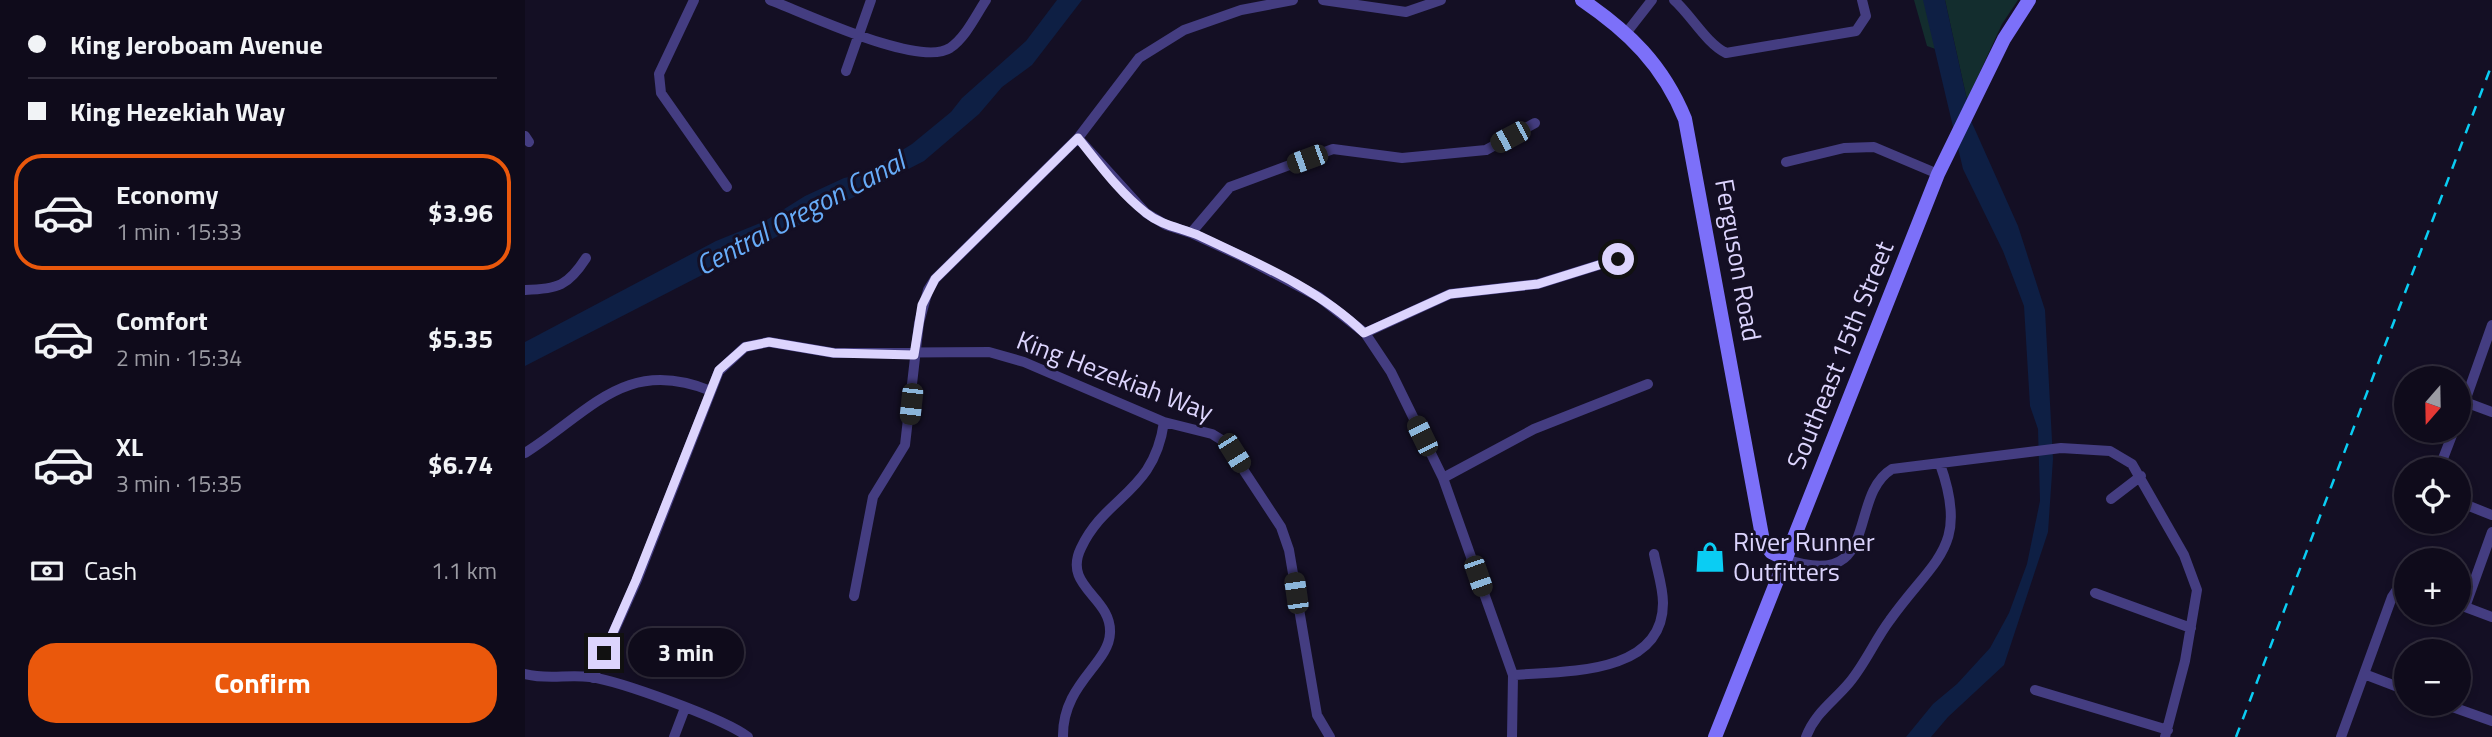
<!DOCTYPE html>
<meta charset="utf-8">
<style>
body{margin:0;font-family:"Titillium Web",sans-serif;background:#1d1928;color:#f1f3f6;height:100vh;display:flex;flex-direction:column;font-size:26px;white-space:nowrap}
*{box-sizing:border-box;margin:0}
p{font-size:23px;color:#9b9ba3}
.icon{flex:none;width:38px;height:38px;fill:none;stroke:currentColor;stroke-width:2;stroke-linecap:round;stroke-linejoin:round}
.map{position:relative;flex:1;overflow:hidden}
.side{display:flex;flex-direction:column;background:#0f0b1b;width:525px}
.side>*{flex:none}
.guide{display:grid;align-content:center;height:154px;padding:0 28px;background:#0f0b1b}
.needle{width:46px;rotate:200deg}
.tools{position:absolute;left:1869px;top:366px;display:grid;gap:14px}
.tools a{display:grid;place-items:center;width:77px;height:77px;border-radius:50%;background:#0f0b1b;box-shadow:0 4px 10px #0003,0 0 0 2px #2f2b3a;font-size:35px}
.end{position:absolute;width:32px;height:32px;margin:-16px;border:9px solid #dcd4fd;background:#111;box-shadow:0 0 0 4px #111}
.from{border-radius:50%}
.bubble{position:absolute;height:49px;border-radius:24px;background:#0f0b1b;box-shadow:0 4px 10px #0003,0 0 0 2px #2f2b3a;font-size:23px;font-weight:700;line-height:49px;text-align:center}
.car{position:absolute;width:21px;height:42px;margin:-21px -10px;border-radius:9px;box-shadow:0 0 5px 2px #0007;background:linear-gradient(#222 24%,#8ab4d8 0 40%,#222 0 76%,#8ab4d8 0 86%,#222 0)}
.guide b{display:flex;align-items:center;gap:24px;height:66px;font-size:26px}
.guide b+b{border-top:2px solid #2f2b3a}
.guide i{width:18px;height:18px;background:#f1f3f6}
ul{padding:0;list-style:none}
li{display:flex;align-items:center;gap:21px;height:116px;margin:0 14px 10px;padding:0 14px;border:4px solid transparent;border-radius:28px}
li div{flex:1}
li b{display:block;font-size:26px}
li em{font-style:normal;font-weight:700}
li.current{border-color:#ea580c}
li>.icon{width:63px;height:63px;stroke-width:1.5}
.pay{display:flex;align-items:center;gap:18px;height:77px;padding:0 28px;font-size:26px}
.pay p{margin-inline-start:auto}
.cta{display:flex;gap:14px;margin-top:auto;padding:14px 28px}
.cta a{flex:1;height:80px;border-radius:28px;background:#ea580c;color:#fff;font-size:28px;font-weight:700;line-height:80px;text-align:center}
main{display:flex;flex:1;min-height:0}
.map>svg:first-child{display:block}
.green{fill:#132d2e}
.water{fill:#0e1f44}
.lines{fill:none;stroke-linecap:round;stroke-linejoin:round}
.street{stroke:#443d81;stroke-width:10}
.secondary{stroke:#7c70f9;stroke-width:14}
.rail{stroke:#0acdf3;stroke-width:2.5;stroke-dasharray:10 9;stroke-linecap:butt}
.route{stroke:#dcd4fd;stroke-width:9}
.labels{text-anchor:middle;stroke-width:6;stroke-linejoin:round;paint-order:stroke}
.street-label{font-size:26px;fill:#dcd4fd;stroke:#140f24}
.poi-label{font-size:26px;fill:#dcd4fd;stroke:#140f24;text-anchor:start}
.water-label{font-size:28px;font-style:italic;fill:#67acf9;stroke:#140f24}
</style>
<main>
<section class="side">
<div class="guide">
<b><i class="from"></i>King Jeroboam Avenue</b>
<b><i></i>King Hezekiah Way</b>
</div>
<ul>
<li class="current"><svg class="icon" aria-label="car" viewBox="0 0 24 24"><path d="M5 17H2v-5l4-1 3-4h7l3 4 3 1v5h-3M9 17h6M6 11h13"/><circle cx="7" cy="17" r="2"/><circle cx="17" cy="17" r="2"/></svg><div><b>Economy</b><p>1 min · 15:33</p></div><em>$3.96</em></li>
<li><svg class="icon" aria-label="car" viewBox="0 0 24 24"><path d="M5 17H2v-5l4-1 3-4h7l3 4 3 1v5h-3M9 17h6M6 11h13"/><circle cx="7" cy="17" r="2"/><circle cx="17" cy="17" r="2"/></svg><div><b>Comfort</b><p>2 min · 15:34</p></div><em>$5.35</em></li>
<li><svg class="icon" aria-label="car" viewBox="0 0 24 24"><path d="M5 17H2v-5l4-1 3-4h7l3 4 3 1v5h-3M9 17h6M6 11h13"/><circle cx="7" cy="17" r="2"/><circle cx="17" cy="17" r="2"/></svg><div><b>XL</b><p>3 min · 15:35</p></div><em>$6.74</em></li>
</ul>
<div class="pay"><svg class="icon" aria-label="cash" viewBox="0 0 24 24"><path d="M3 7h18v10H3z"/><circle cx="12" cy="12" r="2"/></svg>Cash<p>1.1 km</p></div>
<div class="cta"><a>Confirm</a></div>
</section>
<div class="map">
<svg width="1967" height="737" viewBox="0 0 1967 737">
<rect width="100%" height="100%" fill="#140f24"/>
<path class="green" d="M1389 0H1409L1422 53 1402 46Z
M1420 0H1493L1477 24 1442 100Z"/>
<path class="water" d="M532 0H557L507 65 477 87 454 114 399 161 0 366V342L191 241 240 221 280 196 319 178 339 174 387 144 426 112 437 98 501 41Z
M1398 0H1420L1447 123 1493 226 1520 310 1528 459 1523 532 1479 665 1423 717 1406 737H1381L1408 704 1432 684 1465 648 1484 613 1502 564 1515 501 1513 429 1505 406 1499 306 1478 251 1438 169Z"/>
<g class="lines">
<path class="street" d="M169 0 134 74 136 93 202 187
M245 0C280 13 394 68 425 48 441 37 451 15 461 0
M798 0 881 12 916 0
M1149 0C1166 15 1181 43 1201 53L1331 31 1341 16 1337 0
M1102 32 1127 0
M321 71 346 0
M0 136 4 142
M553 138 621 213 641 225 666 233 718 257 794 297 840 333 866 372 918 478 988 675 987 737
M1261 162 1319 148 1349 147 1413 174
M666 233 705 187 808 149 877 158 961 150 1010 123
M0 290C33 289 43 286 61 258
M840 333 925 294 1013 284 1093 259
M1940 402 1967 412
M1934 418 1967 325
M0 453C66 411 101 356 186 391
M1914 469 1929 430
M918 478 1009 429 1123 384
M1586 499 1616 476
M1934 502 1967 515
M1260 559C1358 592 1321 497 1367 469L1536 448 1585 451 1607 464 1659 555 1672 590 1660 661 1640 737
M1570 593 1666 628
M329 596 348 497 380 445 394 323 403 290 410 279 553 138 614 58 659 30 716 10 768 0
M1935 605 1967 617
M1940 607 1967 532
M0 674C22 680 43 674 65 677 95 681 200 719 223 737
M1839 674 1881 690
M988 675C1038 671 1138 676 1138 603 1138 587 1132 570 1129 554
M68 678 112 580 194 371 220 347 244 342 309 353 464 352 499 362 639 422 687 434 700 442 756 527 764 550 792 715 805 737
M1510 690 1643 730
M1919 704 1967 721
M149 737 160 708
M538 737C537 684 584 664 585 633 587 597 537 587 556 548 581 495 629 493 639 422
M1281 737C1290 713 1308 702 1324 683 1340 664 1350 640 1365 620 1409 558 1445 548 1415 464
M1816 737 1867 597 1873 588H1881"/>
<path class="secondary" d="M1057 0C1104 32 1138 65 1160 119L1238 541 1246 552 1260 559
M1190 737 1413 174 1479 39 1504 0"/>
<path class="rail" d="M1711 737 1967 64"/>
</g>
<g class="lines">
<path class="route" d="M79 653 111 580 194 370 220 347 244 342 309 353 389 355 397 305 410 279 553 138C574 164 595 193 621 213 637 226 657 228 675 236 732 263 794 289 839 333L925 294 1013 284 1093 259"/>
</g>
<defs>
<symbol id="shop-bare" viewBox="-9 -9 18 18"><path d="M-5-2.5h2.3a2.7 3.5 0 0 1 5.4 0H5L5.5 6h-11ZM-1.5-2.5h3a1.5 2.3 0 0 0-3 0Z" fill="#0acdf3" stroke="#140f24" stroke-width="2.5" paint-order="stroke"/></symbol>
</defs>
<g fill-rule="evenodd">
<use href="#shop-bare" x="1163" y="535" width="44" height="44"/>
</g>
<g class="labels">
<g class="street-label">
<text transform="translate(1213 260) rotate(80)" y="9">Ferguson Road</text>
<text transform="translate(1315 355) rotate(-68)" y="9">Southeast 15th Street</text>
<text transform="translate(590 376) rotate(21)" y="9">King Hezekiah Way</text>
</g>
<g class="poi-label">
<text x="1208" y="551">River Runner<tspan x="1208" dy="30">Outfitters</tspan></text>
</g>
<g class="water-label">
<text transform="translate(275 213) rotate(-28)" y="10">Central Oregon Canal</text>
</g>
</g>
</svg>
<div class="tools">
<a><svg class="needle" viewBox="-14 -14 28 28"><path d="M0-13l5 13h-10z" fill="#e53935"/><path d="M0 13l5-13h-10z" fill="#9b9ba3"/></svg></a>
<a><svg class="icon" aria-label="locate" viewBox="0 0 24 24"><circle cx="12" cy="12" r="6"/><path d="M12 2v4M12 18v4M2 12h4M18 12h4"/></svg></a>
<a>+</a>
<a>−</a>
</div>
<i class="end from" style="left:1093px;top:259px"></i>
<i class="end" style="left:79px;top:653px"></i>
<div class="bubble" style="left:103px;top:628px;width:116px">3 min</div>
<i class="car" style="left:985px;top:137px;rotate:242deg"></i>
<i class="car" style="left:782px;top:159px;rotate:250deg"></i>
<i class="car" style="left:386px;top:404px;rotate:186deg"></i>
<i class="car" style="left:897px;top:436px;rotate:334deg"></i>
<i class="car" style="left:709px;top:453px;rotate:148deg"></i>
<i class="car" style="left:953px;top:576px;rotate:161deg"></i>
<i class="car" style="left:771px;top:593px;rotate:352deg"></i>
</div>
</main>
